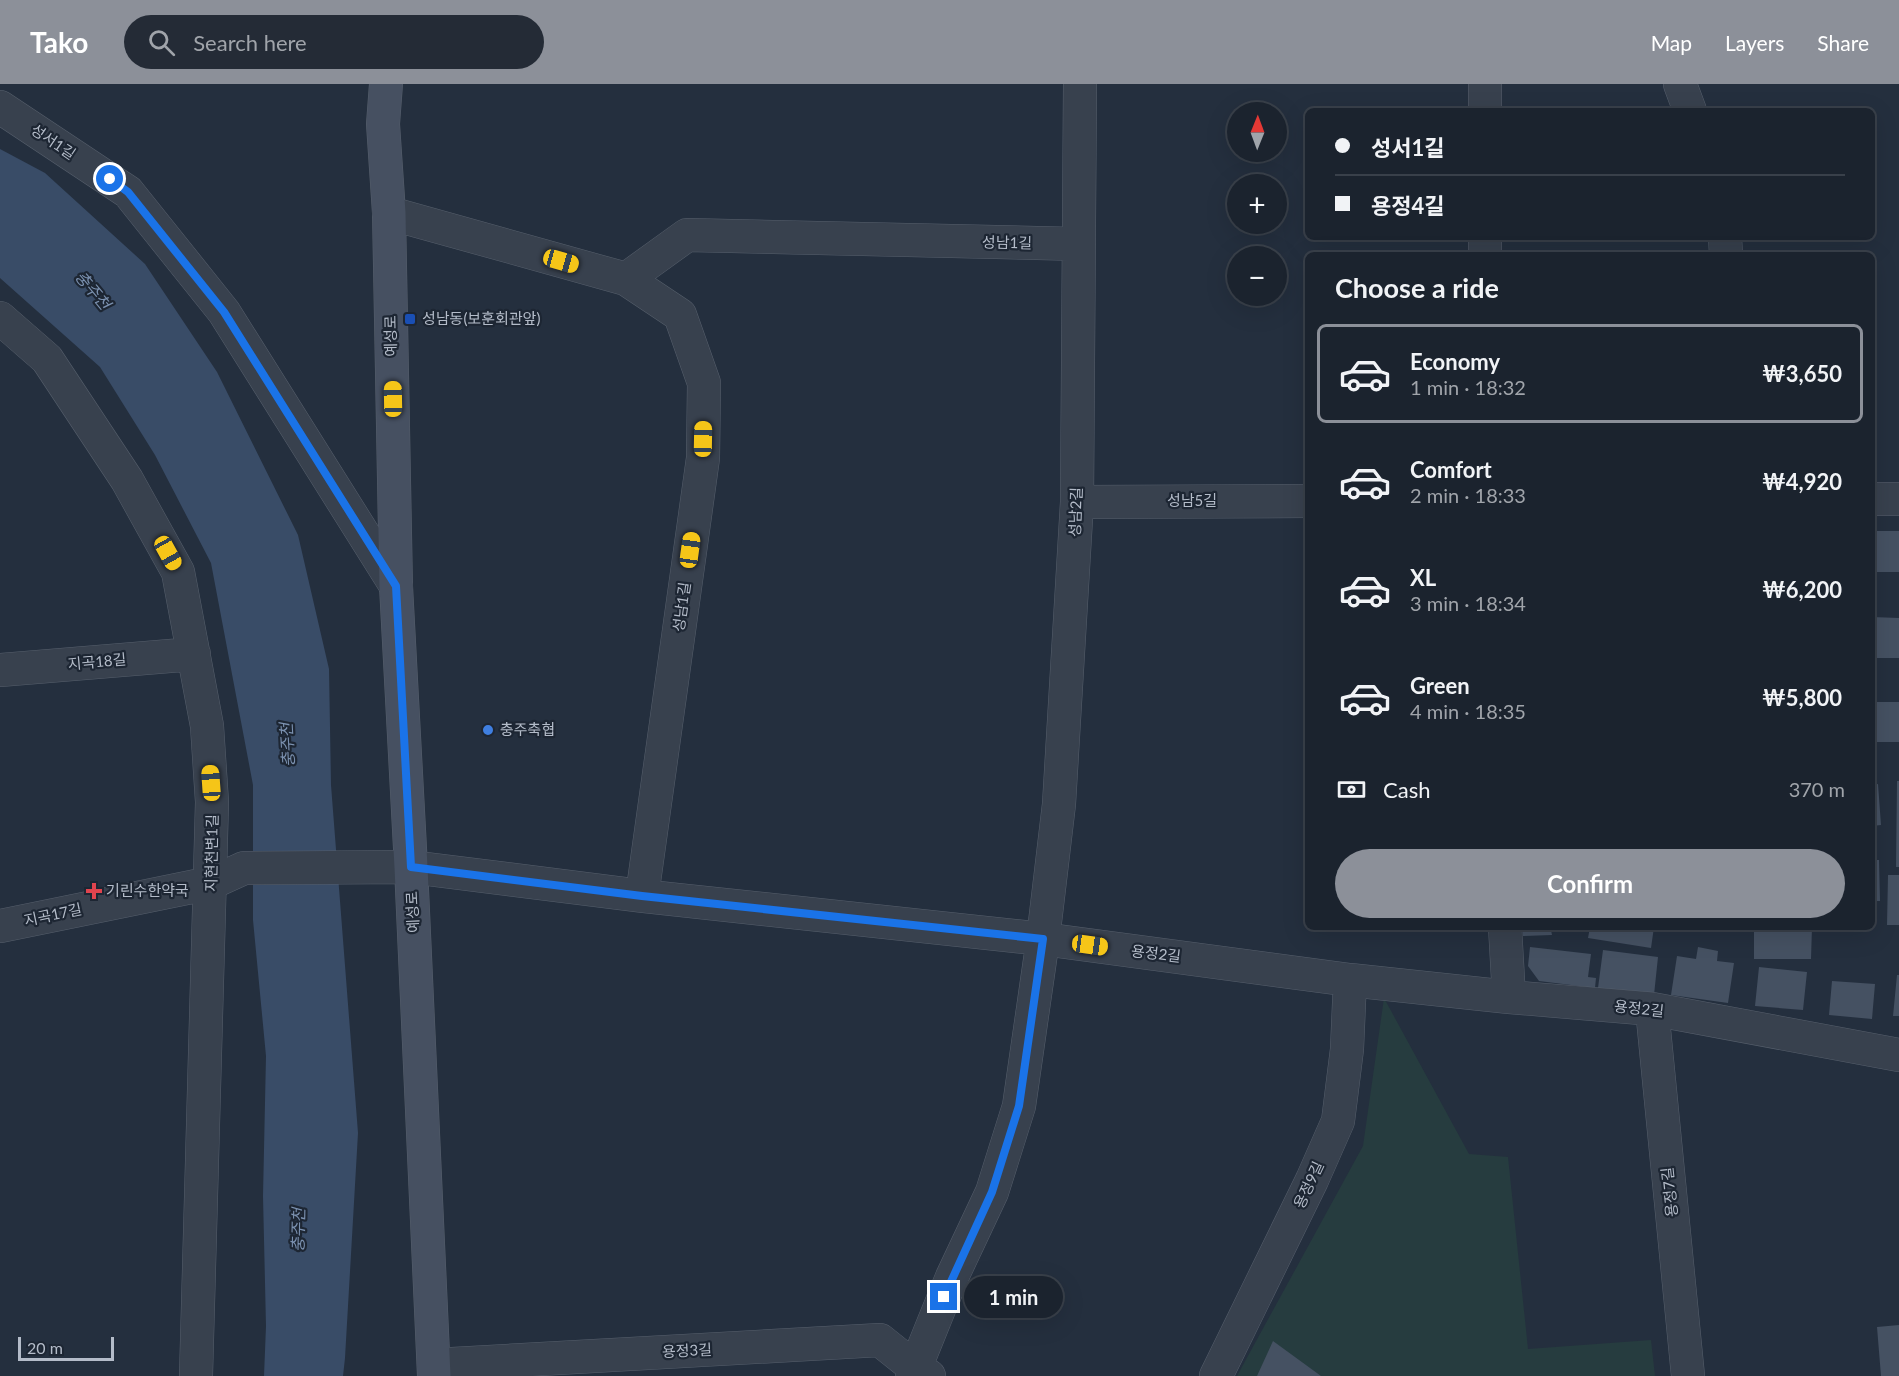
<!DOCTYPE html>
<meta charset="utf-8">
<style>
body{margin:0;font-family:Lato,"Noto Sans KR",sans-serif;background:#242b36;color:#f1f3f6;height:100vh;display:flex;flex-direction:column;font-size:22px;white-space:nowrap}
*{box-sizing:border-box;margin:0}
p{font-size:20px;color:#a0a4aa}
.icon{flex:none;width:33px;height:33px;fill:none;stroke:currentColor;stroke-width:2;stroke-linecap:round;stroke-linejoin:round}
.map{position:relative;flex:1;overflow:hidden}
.side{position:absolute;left:1305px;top:168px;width:570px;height:678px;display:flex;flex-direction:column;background:#1b232e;border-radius:9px;box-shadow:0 6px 24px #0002,0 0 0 2px #39404a}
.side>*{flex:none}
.top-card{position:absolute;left:1305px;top:24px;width:570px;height:132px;border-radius:9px;box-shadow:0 6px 24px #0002,0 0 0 2px #39404a;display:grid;align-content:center;height:132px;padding:0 30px;background:#1b232e}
.needle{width:39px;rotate:1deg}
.fabs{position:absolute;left:1227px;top:18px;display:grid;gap:12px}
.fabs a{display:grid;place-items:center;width:60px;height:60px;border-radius:50%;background:#1b232e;box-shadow:0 6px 24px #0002,0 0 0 2px #39404a;font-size:30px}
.scale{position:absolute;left:18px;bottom:15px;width:96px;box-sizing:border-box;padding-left:6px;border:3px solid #b4bcc9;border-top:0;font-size:16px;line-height:21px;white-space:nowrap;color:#b4bcc9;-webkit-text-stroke:4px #1d2633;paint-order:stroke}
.end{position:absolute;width:27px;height:27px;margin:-14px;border:8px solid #1a73e8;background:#fff;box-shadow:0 0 0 3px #fff}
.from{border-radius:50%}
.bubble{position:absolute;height:42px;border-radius:21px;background:#1b232e;box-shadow:0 6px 24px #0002,0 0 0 2px #39404a;font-size:20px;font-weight:700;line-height:42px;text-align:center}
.car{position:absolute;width:18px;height:36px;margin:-18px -9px;border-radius:8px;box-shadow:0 0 4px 2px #0007;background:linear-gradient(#f5c518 24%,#345 0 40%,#f5c518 0 76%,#345 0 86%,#f5c518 0)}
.top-card b{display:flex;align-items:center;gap:21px;height:57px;font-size:22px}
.top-card b+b{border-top:2px solid #39404a}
.top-card i{width:15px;height:15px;background:#f1f3f6}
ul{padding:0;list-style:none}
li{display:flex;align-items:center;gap:18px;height:99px;margin:0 12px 9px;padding:0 18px;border:3px solid transparent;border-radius:9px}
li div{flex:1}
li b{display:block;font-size:22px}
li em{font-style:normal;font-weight:700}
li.active{border-color:#8c9099}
li>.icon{width:54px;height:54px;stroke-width:1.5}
h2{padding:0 30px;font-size:27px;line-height:72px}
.pay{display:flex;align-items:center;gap:15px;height:66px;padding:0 30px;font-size:22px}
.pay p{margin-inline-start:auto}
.cta{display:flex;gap:12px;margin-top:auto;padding:12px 30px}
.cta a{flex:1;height:69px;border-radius:36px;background:#8c9099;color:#fff;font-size:24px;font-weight:700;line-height:69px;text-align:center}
header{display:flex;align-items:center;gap:36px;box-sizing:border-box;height:84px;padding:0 30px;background:#8c9099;color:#fff}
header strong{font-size:28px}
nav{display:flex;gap:33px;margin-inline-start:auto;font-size:21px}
.search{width:420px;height:54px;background:#242b36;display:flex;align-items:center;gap:15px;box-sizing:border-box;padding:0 21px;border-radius:33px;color:#a0a4aa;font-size:22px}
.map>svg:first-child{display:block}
.green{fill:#263c3f}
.water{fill:#394c67}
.building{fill:#455162}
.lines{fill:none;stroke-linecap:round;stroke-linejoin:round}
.street-casing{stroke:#565f6c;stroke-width:34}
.secondary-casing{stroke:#565f6c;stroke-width:34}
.street{stroke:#38414e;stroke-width:33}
.secondary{stroke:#465061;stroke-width:33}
.route{stroke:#1a73e8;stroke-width:8}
.transit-dot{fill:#1a4fb4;stroke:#1d2633;stroke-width:2}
.shop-dot{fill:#3f7fe0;stroke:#1d2633;stroke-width:2}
.health-dot{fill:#e0444e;stroke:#1d2633;stroke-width:2}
.labels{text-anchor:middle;stroke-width:4.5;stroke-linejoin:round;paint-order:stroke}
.street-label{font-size:15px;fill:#b4bcc9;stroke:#1d2633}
.poi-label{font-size:15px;fill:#b4bcc9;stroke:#1d2633;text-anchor:start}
.water-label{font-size:16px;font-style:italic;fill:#7c92b1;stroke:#1d2633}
</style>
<header>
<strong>Tako</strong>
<div class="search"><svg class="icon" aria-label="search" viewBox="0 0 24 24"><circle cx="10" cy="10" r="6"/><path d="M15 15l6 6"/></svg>Search here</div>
<nav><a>Map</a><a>Layers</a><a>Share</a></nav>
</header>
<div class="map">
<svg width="1899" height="1292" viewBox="0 0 1899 1292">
<rect width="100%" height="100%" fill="#242f3e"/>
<path class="green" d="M1384 914 1469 1070 1508 1073 1528 1265 1651 1256 1655 1292H1237L1363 1062Z"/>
<path class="water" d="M0 65 45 89 145 180 217 288 298 451 329 585 331 701 358 1049 345 1274 343 1292H264L266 1242 263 1112 266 972 253 836V701L211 479 155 371 100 283 0 194Z"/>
<path class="building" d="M1872 447H1899V488H1872Z
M1872 533 1899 534V574H1872Z
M1872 618H1899V658H1872Z
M1897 697H1899V783H1896Z
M1878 700 1881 741 1872 742V701Z
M1872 776H1879L1880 817H1872Z
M1888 791H1899V841H1887Z
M1522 843H1570V845L1551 846 1552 851 1523 852Z
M1590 843H1654L1651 864 1588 854Z
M1754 843H1812L1811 875H1754Z
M1530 863 1591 870 1588 893 1596 894 1595 904 1539 897 1528 882Z
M1698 863 1718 867 1717 877 1734 879 1728 919 1671 911 1677 872 1696 875Z
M1603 866 1658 873 1654 911 1598 904Z
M1759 883 1807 888 1803 926 1755 922Z
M1897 891H1899V932H1893Z
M1832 897 1875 900 1872 935 1829 931Z
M1899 1241V1292H1881L1877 1243Z
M1273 1257 1321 1292H1257Z"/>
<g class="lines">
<defs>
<path id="street" d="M1485 0V27
M1680 0 1690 27
M0 23 128 108 224 228 396 502
M389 129 626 195 680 231 704 299 703 374 642 812
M1485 153V171
M1725 153 1726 171
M626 195 687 151 1079 160
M0 234 47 275 127 396 178 488 207 642 212 718 196 1292
M1872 415H1899
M1077 418 1308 417
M0 586 194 570
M0 842 211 799 244 784 411 783 642 812 1043 855 1350 896 1509 913 1652 925 1899 971
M1505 843 1509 913
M1652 925 1688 1292
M434 1281 880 1256 915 1284 929 1292
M912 1292 952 1193 992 1108 1019 1022 1043 855 1059 720 1077 418 1080 0
M1216 1292 1312 1096 1338 1037 1347 965 1350 896"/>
<path id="secondary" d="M386 0 383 40 389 129 396 502 411 783 434 1292"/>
</defs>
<use href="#street" class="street-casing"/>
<use href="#secondary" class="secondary-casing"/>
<use href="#street" class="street"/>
<use href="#secondary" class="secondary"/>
</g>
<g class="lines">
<path class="route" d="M110 95 128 108 224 228 396 502 411 783 642 812 1043 855 1019 1022 992 1108 944 1213"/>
</g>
<rect class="transit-dot" x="404" y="229" width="12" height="12" rx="3"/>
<circle class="shop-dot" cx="488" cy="646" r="6"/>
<path class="health-dot" d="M91 798h6v6h6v6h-6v6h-6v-6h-6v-6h6z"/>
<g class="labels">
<g class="street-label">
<text transform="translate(53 58) rotate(34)" y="5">성서1길</text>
<text transform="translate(1007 159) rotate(1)" y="5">성남1길</text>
<text transform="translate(391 252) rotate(-91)" y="5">예성로</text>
<text x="1192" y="422">성남5길</text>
<text transform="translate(1076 428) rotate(-88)" y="5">성남2길</text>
<text transform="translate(682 523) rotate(-82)" y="5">성남1길</text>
<text transform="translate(97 578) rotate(-5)" y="5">지곡18길</text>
<text transform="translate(212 769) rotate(-89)" y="5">지현천변1길</text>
<text transform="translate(413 828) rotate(-93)" y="5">예성로</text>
<text transform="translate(53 831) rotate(-12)" y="5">지곡17길</text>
<text transform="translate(1156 870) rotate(7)" y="5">용정2길</text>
<text transform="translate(1639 925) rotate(6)" y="5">용정2길</text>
<text transform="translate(1309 1101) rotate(-65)" y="5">용정9길</text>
<text transform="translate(1670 1108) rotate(-96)" y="5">용정7길</text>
<text transform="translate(687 1267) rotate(-3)" y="5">용정3길</text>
</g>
<g class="poi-label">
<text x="422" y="240">성남동(보훈회관앞)</text>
<text x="500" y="651">충주축협</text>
<text x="106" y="812">기린수한약국</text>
</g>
<g class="water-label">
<text transform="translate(93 206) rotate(50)" y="6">충주천</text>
<text transform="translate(287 661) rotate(-93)" y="6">충주천</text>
<text transform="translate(298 1146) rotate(-89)" y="6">충주천</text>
</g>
</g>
</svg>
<div class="fabs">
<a><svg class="needle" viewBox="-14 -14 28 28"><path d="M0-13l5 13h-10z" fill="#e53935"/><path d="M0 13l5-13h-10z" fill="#a0a4aa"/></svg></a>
<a>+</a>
<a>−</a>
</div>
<div class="scale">20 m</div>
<i class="end from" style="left:110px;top:95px"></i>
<i class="end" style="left:944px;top:1213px"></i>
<div class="bubble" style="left:964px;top:1192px;width:99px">1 min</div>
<i class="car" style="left:561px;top:177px;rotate:106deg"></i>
<i class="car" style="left:393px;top:315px;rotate:359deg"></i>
<i class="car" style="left:703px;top:355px;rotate:1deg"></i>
<i class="car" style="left:690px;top:466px;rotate:8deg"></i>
<i class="car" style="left:168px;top:469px;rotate:151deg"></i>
<i class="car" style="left:211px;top:699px;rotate:356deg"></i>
<i class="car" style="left:1090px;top:861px;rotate:98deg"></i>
<div class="top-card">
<b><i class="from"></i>성서1길</b>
<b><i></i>용정4길</b>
</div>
<section class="side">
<h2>Choose a ride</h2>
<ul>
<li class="active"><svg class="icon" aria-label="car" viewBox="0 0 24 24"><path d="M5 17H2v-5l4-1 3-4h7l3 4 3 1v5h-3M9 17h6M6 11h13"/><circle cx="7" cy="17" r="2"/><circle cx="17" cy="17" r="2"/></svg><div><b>Economy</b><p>1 min · 18:32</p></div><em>₩3,650</em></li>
<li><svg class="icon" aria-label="car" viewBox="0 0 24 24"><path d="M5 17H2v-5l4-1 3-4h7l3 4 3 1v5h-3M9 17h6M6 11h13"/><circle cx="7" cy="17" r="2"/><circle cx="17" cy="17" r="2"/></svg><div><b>Comfort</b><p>2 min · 18:33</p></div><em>₩4,920</em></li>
<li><svg class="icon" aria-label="car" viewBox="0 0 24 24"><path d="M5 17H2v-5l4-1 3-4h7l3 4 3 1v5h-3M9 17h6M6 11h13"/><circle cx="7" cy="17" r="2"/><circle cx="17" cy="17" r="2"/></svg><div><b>XL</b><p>3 min · 18:34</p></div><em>₩6,200</em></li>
<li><svg class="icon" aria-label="car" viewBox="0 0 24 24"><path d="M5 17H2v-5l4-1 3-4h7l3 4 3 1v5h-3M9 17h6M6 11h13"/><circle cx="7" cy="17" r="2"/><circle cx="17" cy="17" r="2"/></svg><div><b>Green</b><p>4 min · 18:35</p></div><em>₩5,800</em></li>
</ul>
<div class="pay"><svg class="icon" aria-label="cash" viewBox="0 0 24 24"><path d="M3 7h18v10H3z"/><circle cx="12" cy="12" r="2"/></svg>Cash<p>370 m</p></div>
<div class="cta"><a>Confirm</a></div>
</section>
</div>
